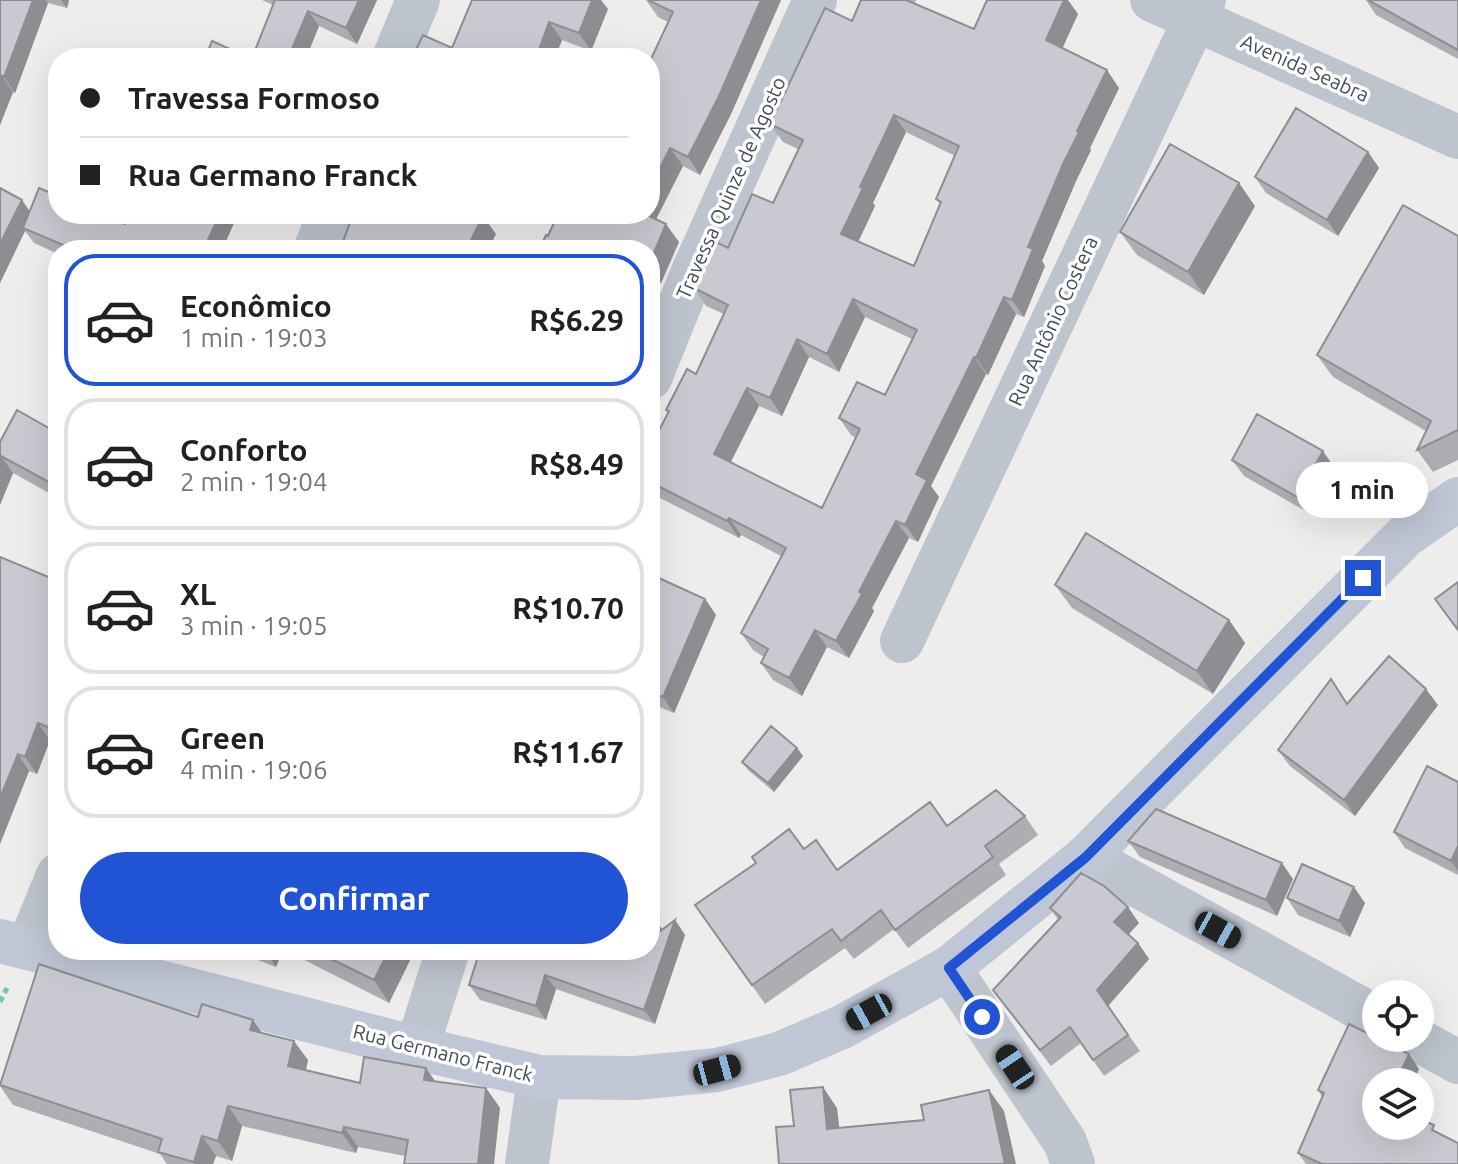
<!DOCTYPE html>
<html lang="pt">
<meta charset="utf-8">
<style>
body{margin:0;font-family:Ubuntu,sans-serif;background:#f6f6f6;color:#202124;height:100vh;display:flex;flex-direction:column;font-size:30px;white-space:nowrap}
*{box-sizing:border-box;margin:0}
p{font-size:26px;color:#757577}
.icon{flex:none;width:44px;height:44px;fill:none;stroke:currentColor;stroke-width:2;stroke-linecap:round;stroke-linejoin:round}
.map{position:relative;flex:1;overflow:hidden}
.sheet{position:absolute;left:48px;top:240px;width:612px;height:720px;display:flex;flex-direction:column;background:#fff;border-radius:32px;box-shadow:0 8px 32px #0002}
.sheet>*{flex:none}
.banner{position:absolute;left:48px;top:48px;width:612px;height:176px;border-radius:32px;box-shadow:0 8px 32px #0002;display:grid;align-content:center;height:176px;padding:0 32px;background:#fff}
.controls{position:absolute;left:1362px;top:980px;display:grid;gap:16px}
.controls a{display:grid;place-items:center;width:72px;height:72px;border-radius:50%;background:#fff;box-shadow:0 8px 32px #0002;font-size:40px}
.end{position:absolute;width:36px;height:36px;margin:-18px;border:10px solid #2154d4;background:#fff;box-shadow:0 0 0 4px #fff}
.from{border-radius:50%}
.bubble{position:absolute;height:56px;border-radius:28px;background:#fff;box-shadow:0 8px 32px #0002;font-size:26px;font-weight:700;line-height:56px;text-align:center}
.car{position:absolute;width:24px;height:48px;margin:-24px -12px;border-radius:10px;box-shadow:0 0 6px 2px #0007;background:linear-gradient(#222 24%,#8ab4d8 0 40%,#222 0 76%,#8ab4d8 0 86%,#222 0)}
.banner b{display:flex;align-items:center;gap:28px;height:76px;font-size:30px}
.banner b+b{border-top:2px solid #e0e0e0}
.banner i{width:20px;height:20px;background:#202124}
ul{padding:14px 0 0;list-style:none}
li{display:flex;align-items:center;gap:24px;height:132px;margin:0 16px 12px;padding:0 16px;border:4px solid #e0e0e0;border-radius:32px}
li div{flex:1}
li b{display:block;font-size:30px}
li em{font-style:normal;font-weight:700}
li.on{border-color:#2154d4}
li>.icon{width:72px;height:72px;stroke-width:1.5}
.action{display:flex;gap:16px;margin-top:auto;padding:16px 32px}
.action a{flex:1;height:92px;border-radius:48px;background:#2154d4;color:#fff;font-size:32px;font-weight:700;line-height:92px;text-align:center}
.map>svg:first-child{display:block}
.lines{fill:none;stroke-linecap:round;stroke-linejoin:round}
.path{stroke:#75c8ab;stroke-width:5;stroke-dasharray:6 4;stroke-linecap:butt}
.street{stroke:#bdc4ce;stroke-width:44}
.secondary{stroke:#bfc6d5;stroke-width:44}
.wall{fill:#adaeb4;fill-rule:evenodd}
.shaded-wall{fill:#8d8d92}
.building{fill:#c9cad1;stroke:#8d8d92;stroke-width:2;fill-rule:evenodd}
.route{stroke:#2154d4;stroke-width:10}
.labels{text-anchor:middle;stroke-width:7;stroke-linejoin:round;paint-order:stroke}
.street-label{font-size:20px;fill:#454c58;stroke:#fff}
</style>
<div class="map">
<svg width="1458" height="1164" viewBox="0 0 1458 1164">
<rect width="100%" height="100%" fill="#efecec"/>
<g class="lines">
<path class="path" d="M0 1002 7 988"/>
<path class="street" d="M1152 0 1458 137
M394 58 418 0
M315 250 330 214
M650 378 695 267 815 0
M902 641 1204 0
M1086 857 1376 1017
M28 948 58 875
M949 968 1065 1142 1073 1164
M1414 1038 1458 1062
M417 1048 448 950
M527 1164 539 1077"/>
<path class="secondary" d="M0 941 417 1048 539 1077 636 1078 717 1070 779 1054 842 1027 949 968 1086 857 1405 536 1458 499"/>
</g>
<path class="wall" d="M0 0H69L67 8 48 3 15 93 13 92 0 125Z
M262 0H377L357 44 319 26 306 58H252L273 5Z
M472 0 608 9 591 51 562 40 555 58H412L452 48Z
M646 0H781L731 114 700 175 683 166 656 219 679 242 661 283 658 282 650 294V250L548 236 650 214 668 22 658 17Z
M861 0H916L915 3 974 29 1078 14 1062 48 1119 88 1090 148 1091 150 1076 181 1042 261 1045 266 1024 317 1016 314 988 375 986 374 931 486 939 497 918 542 909 538 872 608 874 611 849 658 827 647 802 696 773 680 761 663 764 657 753 650 741 633 781 556 741 535 739 538 650 493V448L668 413 666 410 696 374 724 314 706 306 694 288 715 248H728L773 203 798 149 783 142 770 124 852 21ZM906 132 955 156 936 199 940 204 914 266 858 241 875 206 873 203ZM865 317 912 339 885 395 839 418 851 435 856 438 822 508 731 462 759 406 782 416 809 357 839 372Z
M1366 0H1458V59L1376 15Z
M1368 152 1379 168 1338 236 1266 193 1255 177Z
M0 188 30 211 125 224 238 214 222 250H58V254L34 243 25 231 0 283Z
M1255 206 1204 295 1137 255 1120 232Z
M1458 236V460L1433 472 1417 450 1426 431 1333 377 1317 355Z
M58 425V498L13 473 0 505V442L54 431Z
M1232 460 1334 467 1309 513 1244 476Z
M0 557 58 581V743L50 740 37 774 29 771 0 844Z
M650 574 705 599 716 615 674 713 650 703Z
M1055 585 1229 620 1245 643 1213 694 1072 608Z
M1348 703 1438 705 1355 816 1290 766 1278 750Z
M797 748 803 756 774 792 748 770 742 762Z
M1458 782V875L1405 848 1394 832Z
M1025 816 1038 835 999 864 1006 875 908 948 894 929 854 959 845 948 765 1004 695 905 804 849 837 870 947 826Z
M1128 841 1293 879 1277 916 1140 857Z
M1287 898 1365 903 1350 937 1298 915Z
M1050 908 1139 923 1128 935 1138 943 1149 959 1108 1006 1140 1051 1104 1076 1081 1043 1051 1066 993 990 1058 920Z
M650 914 662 929 660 931 675 920 685 935 655 1024 556 989 546 1020 480 1000 469 985Z
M232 950H283L276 967Z
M285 950H415L389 1003Z
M198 1017 262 1033 308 1060 306 1070 360 1083 435 1081 486 1088 500 1108 405 1156 358 1147 356 1153 242 1126 232 1161 216 1156 213 1164H167L160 1154 13 1105 0 1086V1082Z
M1409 1054 1419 1069 1376 1126 1440 1134 1458 1164H1306L1298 1153 1322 1097 1318 1090Z"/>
<path class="shaded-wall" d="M33 0H46L48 3 15 93 4 77Z
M61 0H69L67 8Z
M359 0H377L357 44 346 28Z
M592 0H601L608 9 591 51 579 33Z
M761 0H781L731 114 700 175 688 157Z
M1064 0H1068L1078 14 1058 58 1046 40Z
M308 11 319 26 306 58H288Z
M549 22 562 40 555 58H536Z
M1107 70 1119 88 1090 148 1091 150 1076 181 1042 261 1045 266 1024 317 1012 300 1028 247 1077 131Z
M2 76 13 92 0 125V82Z
M894 115 906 132 873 203 875 206 854 251 841 234 860 187Z
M670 148 683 166 651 229 641 214H650V188Z
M1368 152 1379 168 1338 236 1327 220Z
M1239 183 1255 206 1204 295 1188 272Z
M22 200 33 216 23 228 25 231 0 283V244Z
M220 214H238L222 250H210L206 244Z
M483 216 496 234 488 250H466Z
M666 224 679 242 661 283 650 267V262Z
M650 278 655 285 650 294Z
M1004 297 1016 314 988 375 976 358Z
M853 299 865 317 839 372 827 354Z
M797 339 809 357 782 416 770 398Z
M974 357 986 374 931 486 939 497 918 542 905 525 916 474Z
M747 388 759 406 726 471 714 454Z
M1323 451 1334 467 1309 513 1297 497Z
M1 456 13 473 0 505V459Z
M729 518 741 535 739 538 727 521Z
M896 521 909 538 872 608 874 611 849 658 836 641 859 592Z
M705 599 716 615 674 713 663 697Z
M1229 620 1245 643 1213 694 1197 671Z
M815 630 827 647 802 696 789 678Z
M1426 689 1438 705 1355 816 1344 800Z
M38 723 50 740 37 774 25 757Z
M797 748 803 756 774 792 768 783Z
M18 754 29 771 0 844V798Z
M1458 846V871L1451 861Z
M1282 863 1293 879 1277 916 1266 900Z
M1354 887 1365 903 1350 937 1339 921Z
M1128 907 1139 923 1125 938 1114 922Z
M652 914 662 929 650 943V916Z
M675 920 685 935 655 1024 644 1010Z
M1138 943 1149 959 1108 1006 1097 990Z
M264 950H283L276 967Z
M389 950H415L389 1003 374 980Z
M545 975 556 989 546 1020 536 1006Z
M253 1020 267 1040 250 1030Z
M294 1041 308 1060 302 1086 288 1066Z
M1409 1054 1419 1069 1414 1082H1396Z
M426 1068 440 1088 424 1080Z
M823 1087 837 1108 842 1150 827 1129Z
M486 1088 500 1108 494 1164H478Z
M989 1090 1004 1111 1016 1164H1005Z
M228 1106 242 1126 232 1161 218 1141Z
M344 1127 358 1147 356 1153 342 1133Z
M202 1136 216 1156 213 1164H195L194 1162Z"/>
<path class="building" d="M0 0H33L4 77 2 76 0 82Z
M275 0H359L346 28 308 11 288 58H252Z
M472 0H592L579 33 549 22 536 58H412L423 35 452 48Z
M648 0H761L719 96 688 157 670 148 650 188V61L673 12Z
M861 0H906L974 29 987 0H1064L1046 40 1107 70 1077 131 1079 132 1063 164 1028 247 1033 249 1012 300 1004 297 976 358 974 357 916 474 927 480 905 525 896 521 859 592 862 594 836 641 815 630 789 678 761 663 768 649 741 633 786 548 729 518 727 521 650 482V448L669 411 666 410 687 369 696 374 728 305 694 288 712 246 715 248 718 243 728 248 752 194 773 203 803 140 770 124 825 8 852 21ZM894 115 959 146 936 199 941 202 914 266 841 234 863 188 860 187ZM853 299 917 330 885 395 857 382 839 418 860 429 822 508 714 454 747 388 770 398 797 339 827 354Z
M1368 0H1458V50Z
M212 41 250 58H205Z
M1296 108 1368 152 1327 220 1255 177Z
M1170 144 1239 183 1188 272 1120 232Z
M0 188 22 200 0 244Z
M39 188 58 196V214H101L125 224 129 214 152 223 156 214H220L206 244 218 250H75L23 228Z
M1403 205 1458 236V430L1417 450 1431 421 1317 355Z
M353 214 362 216 363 214H480L483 216 466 250H340Z
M558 214H645L666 224 650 262V250H539L546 235 548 236Z
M17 410 54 431 58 425V487L1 456 0 459V442Z
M1257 414 1323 451 1297 497 1232 460Z
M1086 533 1229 620 1197 671 1055 585Z
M0 557 58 581V731L38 723 25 757 18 754 0 798Z
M650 574 705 599 663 697 650 692Z
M1458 582V630L1435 599Z
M1389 656 1426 689 1344 800 1278 750 1331 679 1347 704Z
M771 726 797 748 768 783 742 762Z
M1427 766 1458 782V846L1451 861 1394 832Z
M996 790 1025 816 985 846 993 857 895 930 881 910 841 941 832 929 752 985 695 905 756 863 752 857 789 829 804 849 816 840 837 870 930 802 947 826Z
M1156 809 1282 863 1266 900 1128 841Z
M1302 864 1354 887 1339 921 1287 898Z
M1081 873 1104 886 1128 907 1114 922 1138 943 1097 990 1128 1035 1093 1060 1070 1027 1040 1050 993 990 1061 917 1050 908Z
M675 920 644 1010 545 975 536 1006 469 985 480 950H632L633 951 650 950V939Z
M313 950H389L374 980Z
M39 964 198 1017 202 1004 253 1020 250 1030 294 1041 288 1066 360 1083 364 1057 426 1068 424 1080 486 1088 478 1164H404L408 1140 344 1127 342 1133 228 1106 218 1141 202 1136 194 1162 158 1152 162 1139 0 1085Z
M1349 1024 1409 1054 1396 1082H1376V1126H1420V1119L1434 1125 1432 1130 1458 1143V1164H1322L1298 1153 1324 1093 1318 1090Z
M823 1087 827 1129 924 1120 921 1105 989 1090 1005 1164H779L776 1127 794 1126 790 1090Z"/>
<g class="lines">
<path class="route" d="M982 1017 949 968 1086 857 1363 578"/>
</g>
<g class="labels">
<g class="street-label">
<text transform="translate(1305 68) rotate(24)" y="7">Avenida Seabra</text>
<text transform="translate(731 188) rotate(-66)" y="7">Travessa Quinze de Agosto</text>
<text transform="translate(1053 321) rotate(-65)" y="7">Rua Antônio Costera</text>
<text transform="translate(443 1053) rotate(14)" y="7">Rua Germano Franck</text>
</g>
</g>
</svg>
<div class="controls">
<a><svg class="icon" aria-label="locate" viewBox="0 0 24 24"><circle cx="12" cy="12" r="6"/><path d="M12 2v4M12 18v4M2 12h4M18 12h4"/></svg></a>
<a><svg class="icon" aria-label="layers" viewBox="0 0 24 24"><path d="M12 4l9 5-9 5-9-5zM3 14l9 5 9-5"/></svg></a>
</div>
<i class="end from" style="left:982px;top:1017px"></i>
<i class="end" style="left:1363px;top:578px"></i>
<div class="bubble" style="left:1296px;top:462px;width:132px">1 min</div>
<i class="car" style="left:1218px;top:930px;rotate:119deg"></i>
<i class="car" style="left:869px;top:1012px;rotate:241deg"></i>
<i class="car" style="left:1015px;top:1067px;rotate:326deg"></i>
<i class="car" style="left:717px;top:1070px;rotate:75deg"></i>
<div class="banner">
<b><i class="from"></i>Travessa Formoso</b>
<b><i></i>Rua Germano Franck</b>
</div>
<section class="sheet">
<ul>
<li class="on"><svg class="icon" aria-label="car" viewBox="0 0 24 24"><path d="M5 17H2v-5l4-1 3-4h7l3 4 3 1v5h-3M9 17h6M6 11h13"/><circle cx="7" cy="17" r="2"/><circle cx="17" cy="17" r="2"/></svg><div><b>Econômico</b><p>1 min · 19:03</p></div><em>R$6.29</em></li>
<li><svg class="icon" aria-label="car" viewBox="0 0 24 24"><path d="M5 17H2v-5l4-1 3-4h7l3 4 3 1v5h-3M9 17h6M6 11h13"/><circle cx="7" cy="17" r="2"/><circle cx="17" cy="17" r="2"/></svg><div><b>Conforto</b><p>2 min · 19:04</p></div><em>R$8.49</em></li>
<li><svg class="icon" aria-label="car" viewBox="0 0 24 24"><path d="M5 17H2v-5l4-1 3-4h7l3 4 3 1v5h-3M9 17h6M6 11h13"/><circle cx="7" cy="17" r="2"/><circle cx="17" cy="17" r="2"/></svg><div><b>XL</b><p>3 min · 19:05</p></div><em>R$10.70</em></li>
<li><svg class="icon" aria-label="car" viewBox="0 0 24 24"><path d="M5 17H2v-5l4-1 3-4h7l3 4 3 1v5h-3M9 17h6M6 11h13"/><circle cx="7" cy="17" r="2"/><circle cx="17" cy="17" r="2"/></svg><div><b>Green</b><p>4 min · 19:06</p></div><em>R$11.67</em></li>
</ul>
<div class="action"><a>Confirmar</a></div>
</section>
</div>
